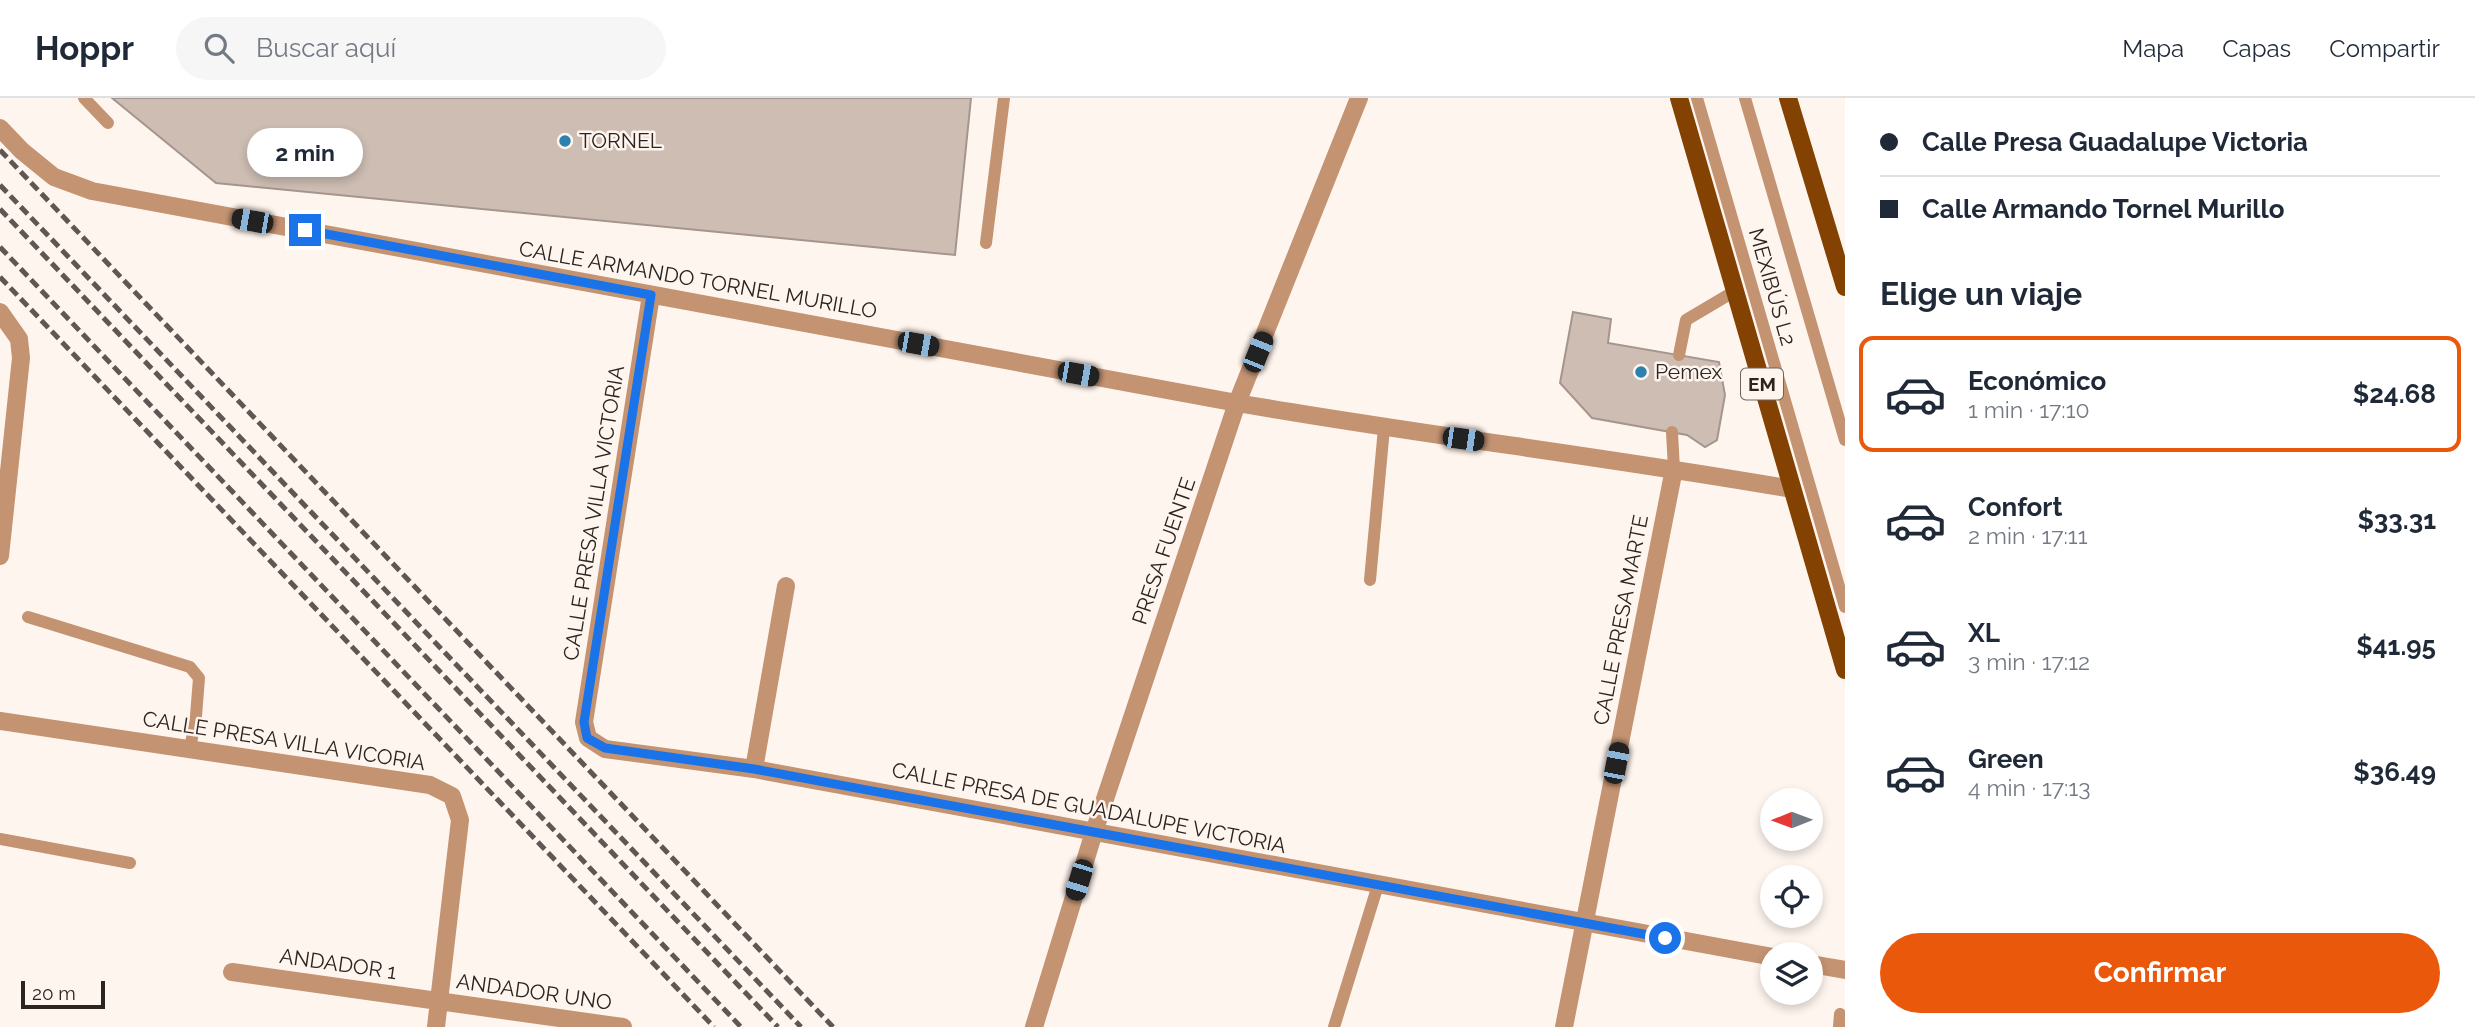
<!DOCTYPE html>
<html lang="es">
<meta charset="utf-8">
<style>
body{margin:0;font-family:Raleway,sans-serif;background:#f6f6f7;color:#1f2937;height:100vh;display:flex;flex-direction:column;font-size:26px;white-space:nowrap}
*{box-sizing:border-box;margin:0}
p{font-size:23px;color:#747a83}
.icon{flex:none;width:38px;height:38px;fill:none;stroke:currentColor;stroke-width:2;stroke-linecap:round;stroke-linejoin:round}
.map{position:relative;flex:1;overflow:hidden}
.side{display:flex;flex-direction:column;background:#fff;width:630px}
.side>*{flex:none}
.top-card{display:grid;align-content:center;height:154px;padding:0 35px;background:#fff}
.needle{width:46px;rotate:269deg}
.tools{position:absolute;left:1760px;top:690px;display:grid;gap:14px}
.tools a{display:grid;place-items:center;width:63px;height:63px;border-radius:50%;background:#fff;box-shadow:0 4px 10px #0003;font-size:35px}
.scale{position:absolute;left:21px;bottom:18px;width:84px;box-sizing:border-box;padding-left:7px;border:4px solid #2b2521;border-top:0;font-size:19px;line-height:24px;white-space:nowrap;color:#2b2521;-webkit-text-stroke:5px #fff5ef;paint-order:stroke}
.end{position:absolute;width:32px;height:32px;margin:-16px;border:9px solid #1a73e8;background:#fff;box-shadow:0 0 0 4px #fff}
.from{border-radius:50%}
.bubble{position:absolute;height:49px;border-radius:24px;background:#fff;box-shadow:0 4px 10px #0003;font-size:23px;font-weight:700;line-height:49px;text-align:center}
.car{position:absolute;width:21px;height:42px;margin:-21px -10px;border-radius:9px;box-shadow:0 0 5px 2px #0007;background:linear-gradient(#222 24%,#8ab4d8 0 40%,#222 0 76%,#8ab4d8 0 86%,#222 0)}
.top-card b{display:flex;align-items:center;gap:24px;height:66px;font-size:26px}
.top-card b+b{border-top:2px solid #e0e1e3}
.top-card i{width:18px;height:18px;background:#1f2937}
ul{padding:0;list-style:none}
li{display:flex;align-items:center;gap:21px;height:116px;margin:0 14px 10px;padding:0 21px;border:4px solid transparent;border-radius:14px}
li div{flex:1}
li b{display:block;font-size:26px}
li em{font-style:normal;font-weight:700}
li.current{border-color:#ea580c}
li>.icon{width:63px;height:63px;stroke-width:1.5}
h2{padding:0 35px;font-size:32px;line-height:84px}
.button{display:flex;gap:14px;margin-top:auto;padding:14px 35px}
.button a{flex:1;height:80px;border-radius:42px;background:#ea580c;color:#fff;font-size:28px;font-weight:700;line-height:80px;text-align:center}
header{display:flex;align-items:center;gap:42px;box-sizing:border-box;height:98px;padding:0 35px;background:#fff;border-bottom:2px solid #e0e1e3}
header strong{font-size:33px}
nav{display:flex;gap:38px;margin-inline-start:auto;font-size:24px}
.search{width:490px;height:63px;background:#f6f6f7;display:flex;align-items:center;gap:18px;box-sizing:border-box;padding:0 24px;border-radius:38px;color:#747a83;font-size:26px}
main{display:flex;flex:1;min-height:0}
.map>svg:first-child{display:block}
.building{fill:#cdbdb3;stroke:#a5968d;stroke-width:2}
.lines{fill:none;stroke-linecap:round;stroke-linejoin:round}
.lane{stroke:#c39372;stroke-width:12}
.street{stroke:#c39372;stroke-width:18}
.primary{stroke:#844202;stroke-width:18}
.rail{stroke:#5e5753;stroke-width:5;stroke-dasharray:10 5;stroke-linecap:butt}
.route{stroke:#1a73e8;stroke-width:9}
.poi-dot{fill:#2c81b1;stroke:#fff5ef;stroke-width:2.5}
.labels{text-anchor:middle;stroke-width:5;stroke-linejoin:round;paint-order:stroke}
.shield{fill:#fff5ef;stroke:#6b635f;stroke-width:2}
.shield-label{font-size:19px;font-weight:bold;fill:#2b2521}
.poi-label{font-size:21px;fill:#2b2521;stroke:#fff5ef;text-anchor:start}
.street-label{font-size:21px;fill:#2b2521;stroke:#fff5ef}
</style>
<header>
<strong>Hoppr</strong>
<div class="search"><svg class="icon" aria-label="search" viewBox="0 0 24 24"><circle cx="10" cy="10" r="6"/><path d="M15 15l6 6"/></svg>Buscar aquí</div>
<nav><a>Mapa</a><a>Capas</a><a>Compartir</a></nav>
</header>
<main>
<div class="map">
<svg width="1845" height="929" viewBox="0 0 1845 929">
<rect width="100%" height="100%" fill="#fff5ef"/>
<path class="building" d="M112 0H971L955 157 216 85Z
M1573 214 1611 221 1608 245 1719 264 1725 297 1717 342 1705 349 1687 337 1592 320 1560 285Z"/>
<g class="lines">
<path class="lane" d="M84 0 108 25
M1697 0 1845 509
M1745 0 1845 342
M986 145 1004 0
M1679 257 1686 222 1735 193
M1672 334 1674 371
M1370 482 1384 330
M28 519 190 569 199 580 196 618 190 651
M0 741 130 765
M1334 929 1378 787
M1839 929 1840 916"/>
<path class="street" d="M0 30 22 53 54 79 92 93 1237 305C1422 337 1608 359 1792 391
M651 197 584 624 588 640 605 651 754 671 1773 859
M0 214 19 241 21 260 0 458
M0 623 430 687 452 698 460 722 436 929
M754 671 786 488
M1811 866 1845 872
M232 874 623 929
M1034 929 1094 734 1237 305 1359 0
M1564 929 1674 371"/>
<path class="primary" d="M1679 0 1845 572
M1788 0 1845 189"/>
<path class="rail" d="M0 52 833 929
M0 87 801 929
M0 111 778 929
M0 149 741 929
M0 179 714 929"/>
</g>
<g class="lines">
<path class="route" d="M305 132 651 197 584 624 587 640 605 650 754 671 1665 840"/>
</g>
<g class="poi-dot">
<circle cx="565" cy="43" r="7"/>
<circle cx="1641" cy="274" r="7"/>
</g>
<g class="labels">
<rect class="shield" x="1741" y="270.5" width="42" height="31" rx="5"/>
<g class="shield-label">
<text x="1762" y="293">EM</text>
</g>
<g class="poi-label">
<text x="579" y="50">TORNEL</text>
<text x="1655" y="281">Pemex</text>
</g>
<g class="street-label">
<text transform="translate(698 182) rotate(10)" y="7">CALLE ARMANDO TORNEL MURILLO</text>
<text transform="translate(1772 189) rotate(74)" y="7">MEXIBÚS L2</text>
<text transform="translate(594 415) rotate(-81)" y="7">CALLE PRESA VILLA VICTORIA</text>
<text transform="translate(1164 453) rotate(-71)" y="7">PRESA FUENTE</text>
<text transform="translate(1621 522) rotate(-79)" y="7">CALLE PRESA MARTE</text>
<text transform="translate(284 643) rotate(9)" y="7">CALLE PRESA VILLA VICORIA</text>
<text transform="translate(1089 710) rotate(11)" y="7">CALLE PRESA DE GUADALUPE VICTORIA</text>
<text transform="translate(338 866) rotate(8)" y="7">ANDADOR 1</text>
<text transform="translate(534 894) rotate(8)" y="7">ANDADOR UNO</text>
</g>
</g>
</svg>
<div class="tools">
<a><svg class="needle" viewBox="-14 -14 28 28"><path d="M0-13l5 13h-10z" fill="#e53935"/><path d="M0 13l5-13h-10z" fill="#747a83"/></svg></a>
<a><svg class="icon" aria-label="locate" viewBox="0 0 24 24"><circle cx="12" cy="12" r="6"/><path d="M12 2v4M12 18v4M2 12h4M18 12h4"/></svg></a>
<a><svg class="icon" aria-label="layers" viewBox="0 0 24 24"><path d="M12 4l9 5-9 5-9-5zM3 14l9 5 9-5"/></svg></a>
</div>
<div class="scale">20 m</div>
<i class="end from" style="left:1665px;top:840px"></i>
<i class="end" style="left:305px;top:132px"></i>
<div class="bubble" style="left:247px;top:30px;width:116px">2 min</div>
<i class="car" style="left:252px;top:123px;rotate:280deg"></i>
<i class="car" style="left:918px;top:246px;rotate:100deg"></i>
<i class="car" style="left:1258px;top:254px;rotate:22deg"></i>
<i class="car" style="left:1078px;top:276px;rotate:100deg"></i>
<i class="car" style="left:1463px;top:341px;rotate:98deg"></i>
<i class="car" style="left:1616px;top:665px;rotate:11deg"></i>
<i class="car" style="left:1079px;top:782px;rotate:197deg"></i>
</div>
<section class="side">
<div class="top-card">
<b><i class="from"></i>Calle Presa Guadalupe Victoria</b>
<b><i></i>Calle Armando Tornel Murillo</b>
</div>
<h2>Elige un viaje</h2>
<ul>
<li class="current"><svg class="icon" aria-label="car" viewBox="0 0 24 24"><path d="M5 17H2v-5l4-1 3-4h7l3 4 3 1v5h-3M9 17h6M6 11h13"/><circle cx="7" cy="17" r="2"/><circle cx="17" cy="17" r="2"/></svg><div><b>Económico</b><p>1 min · 17:10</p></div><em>$24.68</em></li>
<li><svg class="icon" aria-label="car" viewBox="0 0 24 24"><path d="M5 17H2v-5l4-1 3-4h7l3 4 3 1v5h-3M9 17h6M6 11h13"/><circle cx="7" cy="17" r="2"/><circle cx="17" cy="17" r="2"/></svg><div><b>Confort</b><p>2 min · 17:11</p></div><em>$33.31</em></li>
<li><svg class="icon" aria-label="car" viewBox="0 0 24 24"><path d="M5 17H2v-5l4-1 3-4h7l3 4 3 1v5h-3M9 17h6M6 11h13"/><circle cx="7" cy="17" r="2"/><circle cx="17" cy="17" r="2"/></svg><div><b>XL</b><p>3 min · 17:12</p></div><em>$41.95</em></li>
<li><svg class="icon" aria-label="car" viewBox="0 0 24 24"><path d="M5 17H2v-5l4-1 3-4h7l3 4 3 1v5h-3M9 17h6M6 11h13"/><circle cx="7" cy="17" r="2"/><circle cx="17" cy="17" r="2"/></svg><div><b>Green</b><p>4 min · 17:13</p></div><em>$36.49</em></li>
</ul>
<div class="button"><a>Confirmar</a></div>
</section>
</main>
